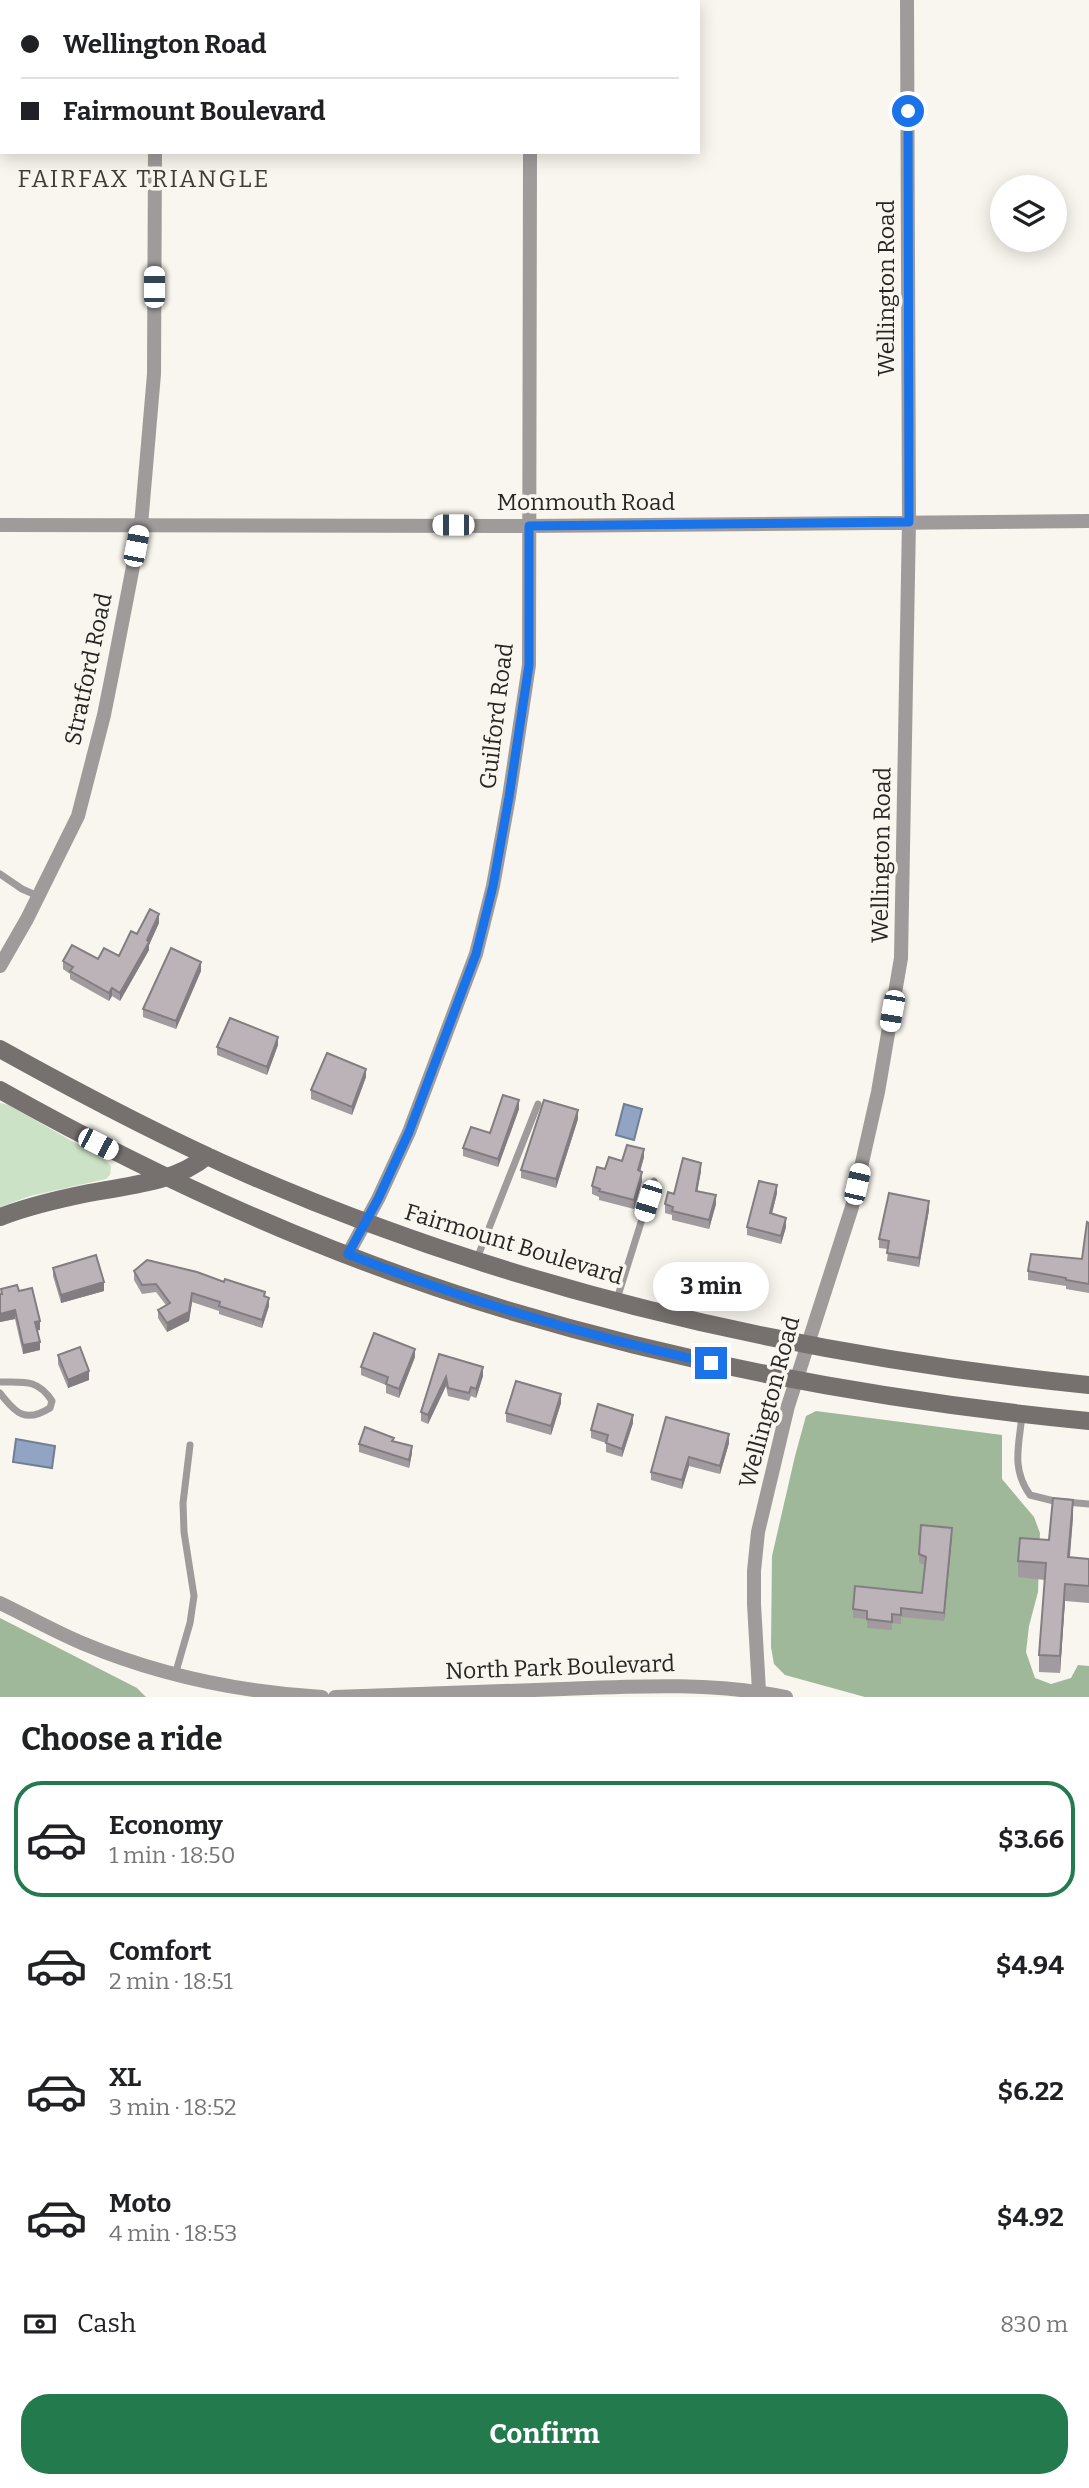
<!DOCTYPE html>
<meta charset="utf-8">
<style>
body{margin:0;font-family:Bitter,serif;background:#f6f6f6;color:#202124;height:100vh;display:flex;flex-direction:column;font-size:26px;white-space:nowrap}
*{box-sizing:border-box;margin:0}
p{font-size:23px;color:#757577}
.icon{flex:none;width:38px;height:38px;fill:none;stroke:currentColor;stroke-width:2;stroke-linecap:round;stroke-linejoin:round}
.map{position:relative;height:1697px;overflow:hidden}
.side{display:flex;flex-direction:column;background:#fff;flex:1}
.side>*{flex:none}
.hud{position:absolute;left:0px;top:0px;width:700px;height:154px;box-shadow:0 4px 18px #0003;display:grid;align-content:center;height:154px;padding:0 21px;background:#fff}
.tools{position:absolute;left:990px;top:175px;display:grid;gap:14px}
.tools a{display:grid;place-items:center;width:77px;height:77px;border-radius:50%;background:#fff;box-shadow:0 4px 18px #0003;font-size:35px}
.end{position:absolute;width:32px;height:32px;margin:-16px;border:9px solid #1a73e8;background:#fff;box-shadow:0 0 0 4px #fff}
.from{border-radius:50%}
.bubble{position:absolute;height:49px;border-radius:24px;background:#fff;box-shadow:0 4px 18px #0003;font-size:23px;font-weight:700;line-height:49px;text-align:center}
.car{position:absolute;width:21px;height:42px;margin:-21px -10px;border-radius:9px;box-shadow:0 0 5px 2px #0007;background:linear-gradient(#fff 24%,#345 0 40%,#fff 0 76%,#345 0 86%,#fff 0)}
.hud b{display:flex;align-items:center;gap:24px;height:66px;font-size:26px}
.hud b+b{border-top:2px solid #e0e0e0}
.hud i{width:18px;height:18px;background:#202124}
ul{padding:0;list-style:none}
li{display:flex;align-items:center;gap:21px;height:116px;margin:0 14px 10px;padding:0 7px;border:4px solid transparent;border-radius:28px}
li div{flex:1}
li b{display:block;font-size:26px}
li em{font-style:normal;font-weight:700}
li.active{border-color:#237a4d}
li>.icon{width:63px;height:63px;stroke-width:1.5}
h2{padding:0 21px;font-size:32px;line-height:84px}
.pay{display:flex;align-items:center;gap:18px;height:77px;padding:0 21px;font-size:26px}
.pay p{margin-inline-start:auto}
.primary-button{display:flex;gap:14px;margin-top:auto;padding:14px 21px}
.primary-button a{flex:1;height:80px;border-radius:28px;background:#237a4d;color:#fff;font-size:28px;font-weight:700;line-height:80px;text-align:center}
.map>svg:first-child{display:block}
.green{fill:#cce2c6}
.forest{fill:#9fb899}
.water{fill:#91a4c3;stroke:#717e93;stroke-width:2}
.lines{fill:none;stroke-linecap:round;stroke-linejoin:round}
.lane{stroke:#9f9b9a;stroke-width:7}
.street{stroke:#9f9b9a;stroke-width:14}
.secondary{stroke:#76706f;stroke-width:18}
.wall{fill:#a19a9e}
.shaded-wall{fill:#837d81}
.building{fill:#bbb3b8;stroke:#837d81;stroke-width:2}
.route{stroke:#1a73e8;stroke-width:9}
.labels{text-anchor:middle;stroke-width:7;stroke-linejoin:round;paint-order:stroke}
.street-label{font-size:23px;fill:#272624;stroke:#f8f6ee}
.neighbourhood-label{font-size:24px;letter-spacing:2px;fill:#3f3d38;stroke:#f8f6ee}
</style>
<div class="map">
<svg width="1089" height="1697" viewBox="0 0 1089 1697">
<rect width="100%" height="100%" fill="#f8f6ee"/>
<path class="green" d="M0 1103 9 1105 105 1160 111 1166 110 1175 106 1179 30 1196 0 1207Z"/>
<path class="forest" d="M816 1411 1002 1435V1479L1034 1517 1040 1533 1038 1592 1029 1626 1026 1652 1035 1678 1051 1684 1071 1678 1078 1665 1089 1666V1697H865L785 1675 774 1664 771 1647 772 1556 795 1456 806 1416Z
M0 1618 137 1688 146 1697H0Z"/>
<path class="water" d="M624 1104 642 1109 634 1140 616 1135Z
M16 1439 55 1446 52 1468 13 1462Z"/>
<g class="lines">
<path class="lane" d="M0 874 22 889 38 896
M476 1261 538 1104
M617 1299 654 1181
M0 1382C24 1382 38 1379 52 1401L50 1408C26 1423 16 1414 0 1393
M1022 1415C1019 1446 1011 1468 1030 1495L1054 1501 1089 1504
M175 1675 190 1623 194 1596 184 1532 183 1503 190 1445"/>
<path class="street" d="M156 2V0
M530 2V0
M0 525 529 526 1089 521
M0 966 27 919 78 816 104 715 113 670 141 525 154 374 155 152
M348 1254 378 1199 409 1132 476 954 493 886 509 797 529 665 530 152
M0 1603C27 1616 54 1631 82 1643 158 1675 239 1692 322 1697
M759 1691 754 1604V1571L758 1532 788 1406 852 1207 878 1092 901 958 909 521 907 0
M335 1697C411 1694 487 1691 563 1689 638 1686 713 1682 786 1697"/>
<path class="secondary" d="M0 1049C81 1094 162 1137 247 1174 515 1291 799 1356 1089 1385
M0 1090C160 1180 330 1257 507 1310 697 1367 892 1402 1089 1421
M0 1217C29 1206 59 1199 89 1193 130 1185 174 1183 207 1156"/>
</g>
<path class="wall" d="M159 923 149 945V950L120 1001 112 996 109 1001 70 979V974L63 969V961L119 956 137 934Z
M201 971 176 1029 143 1017V1009Z
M278 1045 267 1075 217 1055V1047Z
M366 1077 352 1115 311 1099V1090Z
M519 1109 498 1167 463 1156V1148L490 1133Z
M578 1119 556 1188 521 1178V1170Z
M644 1157 640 1171 642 1181 634 1209 599 1200V1197L592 1194V1186L605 1169 622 1161Z
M701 1171 697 1191 716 1204 709 1229 672 1220V1215L665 1213V1204L674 1194Z
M777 1193 772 1214 786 1227 781 1244 747 1235V1227Z
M929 1210 919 1267 887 1261 888 1249 879 1248V1239Z
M1089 1223V1293L1066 1289V1286L1028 1280V1271L1082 1259Z
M53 1268 104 1291 61 1303 53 1276Z
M134 1271 265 1297 269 1306 262 1328 219 1314V1311L192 1302 189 1321 167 1332 158 1318V1310L166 1305 156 1292 142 1294 134 1280Z
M1 1289 19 1291 40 1330H37L40 1350 23 1354 15 1319 0 1322V1294H1Z
M439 1354 483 1376 476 1398 471 1396 469 1401 448 1396 446 1386 428 1424 421 1421V1412Z
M58 1355 89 1380 68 1388 58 1364Z
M415 1357 399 1398 386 1393V1385L361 1375V1367Z
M561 1403 551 1435 506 1422V1413Z
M633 1423 622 1457 606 1452V1443L591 1438V1430Z
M394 1441 412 1453 409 1468 359 1452V1444Z
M729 1443 720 1474 689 1466 682 1489 651 1480V1472Z
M1073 1517 1070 1557 1089 1559V1603L1065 1601 1060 1673 1039 1672V1655L1045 1580 1018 1577V1561L1049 1540Z
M952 1536 944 1621 901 1617V1624L892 1623V1630L867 1628V1619L853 1618V1609L922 1593 925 1565 919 1563V1554Z"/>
<path class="shaded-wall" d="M159 914V923L149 945V950L120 1001V993Z
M201 962V971L176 1029V1021Z
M112 988V996L109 1001V993Z
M278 1037V1045L267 1075V1067Z
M366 1069V1077L352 1115V1107Z
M519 1100V1109L498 1167V1159Z
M578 1110V1119L556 1188V1179Z
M644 1149V1157L638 1179V1170Z
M701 1163V1171L696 1199V1191Z
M642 1172V1181L634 1209V1200Z
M777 1185V1193L770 1221V1213Z
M716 1195V1204L709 1229V1220Z
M929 1201V1210L919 1267V1258Z
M786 1218V1227L781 1244V1236Z
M104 1282V1291L61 1303V1295Z
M192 1293V1302L189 1321 167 1332V1323Z
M269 1298V1306L262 1328V1320Z
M15 1310V1319L0 1322V1314Z
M40 1321V1330L35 1331V1322Z
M40 1342V1350L23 1354V1345Z
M415 1349V1357L399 1398V1389Z
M483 1367V1376L476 1398V1389Z
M89 1371V1380L68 1388V1380Z
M446 1377V1386L428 1424V1415Z
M561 1394V1403L551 1435V1426Z
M633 1415V1423L622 1457V1449Z
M729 1434V1443L720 1474V1466Z
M412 1446V1453L409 1468V1460Z
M689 1457V1466L682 1489V1480Z
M1073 1500V1517L1068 1574V1557Z
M952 1528V1536L944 1621V1613Z
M1065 1584V1601L1060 1673V1656Z"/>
<path class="building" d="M150 909 159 914 147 940 149 942 120 993 112 988 109 993 70 971 73 967 63 961 72 945 98 959 104 948 119 956 131 931 137 934Z
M171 948 201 962 176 1021 143 1009Z
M230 1018 278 1037 267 1067 217 1047Z
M327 1053 366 1069 352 1107 311 1090Z
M503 1095 519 1100 498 1159 463 1148 471 1127 490 1133Z
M544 1100 578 1110 556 1179 521 1170Z
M627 1145 644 1149 638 1170 642 1172 634 1200 599 1191 600 1189 592 1186 597 1167 605 1169 609 1157 622 1161Z
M683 1158 701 1163 696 1191 716 1195 709 1220 672 1211 673 1207 665 1204 668 1192 674 1194Z
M759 1181 777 1185 770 1213 786 1218 781 1236 747 1227Z
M889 1193 929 1201 919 1258 887 1253 889 1241 879 1239Z
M1087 1222 1089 1223V1284L1066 1280V1278L1028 1271 1031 1254 1082 1259Z
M96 1255 104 1282 61 1295 53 1268Z
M147 1260 197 1272 224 1282 225 1279 265 1292 264 1296 269 1298 262 1320 219 1306 220 1302 192 1293 189 1312 167 1323 158 1310 170 1303 156 1284 142 1285 134 1271Z
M17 1285 19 1291 32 1288 40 1321 35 1322 40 1342 23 1345 15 1310 0 1314V1294H2L1 1289Z
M374 1333 415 1349 399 1389 386 1384 388 1377 361 1367Z
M80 1347 89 1371 68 1380 58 1355Z
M439 1354 483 1367 476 1389 471 1387 469 1393 448 1388 446 1377 428 1415 421 1412Z
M516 1381 561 1394 551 1426 506 1413Z
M598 1404 633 1415 622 1449 606 1443 608 1435 591 1430Z
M666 1417 729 1434 720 1466 689 1457 682 1480 651 1472Z
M365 1427 394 1438 392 1441 412 1446 409 1460 359 1444Z
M1053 1498 1073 1500 1068 1557 1089 1559V1586L1065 1584 1060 1656 1039 1655 1046 1563 1018 1561 1020 1538 1049 1540Z
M921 1525 952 1528 944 1613 901 1608V1615L892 1614V1622L867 1619V1611L853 1609 855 1586 922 1593 926 1557 919 1554Z"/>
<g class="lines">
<path class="route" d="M711 1363C587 1336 465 1301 348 1254L378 1199 409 1132 476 954 493 886 509 797 529 665V526L909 522 908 111"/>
</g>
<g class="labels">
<g class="street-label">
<text transform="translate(886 288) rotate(-90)" y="8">Wellington Road</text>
<text x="586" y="510">Monmouth Road</text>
<text transform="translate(88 669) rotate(-78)" y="8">Stratford Road</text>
<text transform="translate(496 716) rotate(-83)" y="8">Guilford Road</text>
<text transform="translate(881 855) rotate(-89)" y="8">Wellington Road</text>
<text transform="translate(514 1244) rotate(17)" y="8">Fairmount Boulevard</text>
<text transform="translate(769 1402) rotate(-75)" y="8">Wellington Road</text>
<text transform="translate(560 1667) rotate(-2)" y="8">North Park Boulevard</text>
</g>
<g class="neighbourhood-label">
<text x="144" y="187">FAIRFAX TRIANGLE</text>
</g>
</g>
</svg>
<div class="tools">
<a><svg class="icon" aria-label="layers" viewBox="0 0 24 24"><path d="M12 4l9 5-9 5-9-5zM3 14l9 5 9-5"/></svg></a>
</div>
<i class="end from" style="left:908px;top:111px"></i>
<i class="end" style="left:711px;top:1363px"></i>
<div class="bubble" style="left:653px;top:1262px;width:116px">3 min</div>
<i class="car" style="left:154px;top:287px;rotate:0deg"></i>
<i class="car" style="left:453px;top:525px;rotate:270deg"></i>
<i class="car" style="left:136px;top:546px;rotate:11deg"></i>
<i class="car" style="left:892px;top:1011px;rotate:190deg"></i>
<i class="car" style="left:98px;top:1144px;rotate:117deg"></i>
<i class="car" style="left:857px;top:1184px;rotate:13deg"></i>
<i class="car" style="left:648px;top:1201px;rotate:197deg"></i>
<div class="hud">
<b><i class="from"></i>Wellington Road</b>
<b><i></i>Fairmount Boulevard</b>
</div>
</div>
<section class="side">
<h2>Choose a ride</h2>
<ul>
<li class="active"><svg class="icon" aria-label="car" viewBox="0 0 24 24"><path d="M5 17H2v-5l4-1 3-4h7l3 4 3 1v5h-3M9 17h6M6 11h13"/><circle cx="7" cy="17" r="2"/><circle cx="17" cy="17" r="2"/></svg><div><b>Economy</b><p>1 min · 18:50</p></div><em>$3.66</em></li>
<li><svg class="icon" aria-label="car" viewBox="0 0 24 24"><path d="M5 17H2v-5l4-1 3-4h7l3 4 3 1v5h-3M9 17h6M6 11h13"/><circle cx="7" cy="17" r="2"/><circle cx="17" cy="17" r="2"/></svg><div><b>Comfort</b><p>2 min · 18:51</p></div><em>$4.94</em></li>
<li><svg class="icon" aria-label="car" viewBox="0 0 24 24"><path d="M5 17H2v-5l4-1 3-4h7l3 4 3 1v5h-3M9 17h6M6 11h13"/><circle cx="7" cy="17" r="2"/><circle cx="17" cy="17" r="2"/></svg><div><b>XL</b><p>3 min · 18:52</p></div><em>$6.22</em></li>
<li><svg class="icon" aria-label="car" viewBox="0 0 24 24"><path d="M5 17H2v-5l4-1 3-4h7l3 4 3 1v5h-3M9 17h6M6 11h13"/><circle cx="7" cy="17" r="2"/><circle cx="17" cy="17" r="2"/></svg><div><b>Moto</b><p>4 min · 18:53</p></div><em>$4.92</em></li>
</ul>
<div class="pay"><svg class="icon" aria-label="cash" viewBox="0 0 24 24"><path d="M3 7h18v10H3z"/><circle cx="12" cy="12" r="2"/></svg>Cash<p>830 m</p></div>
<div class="primary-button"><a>Confirm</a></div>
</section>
